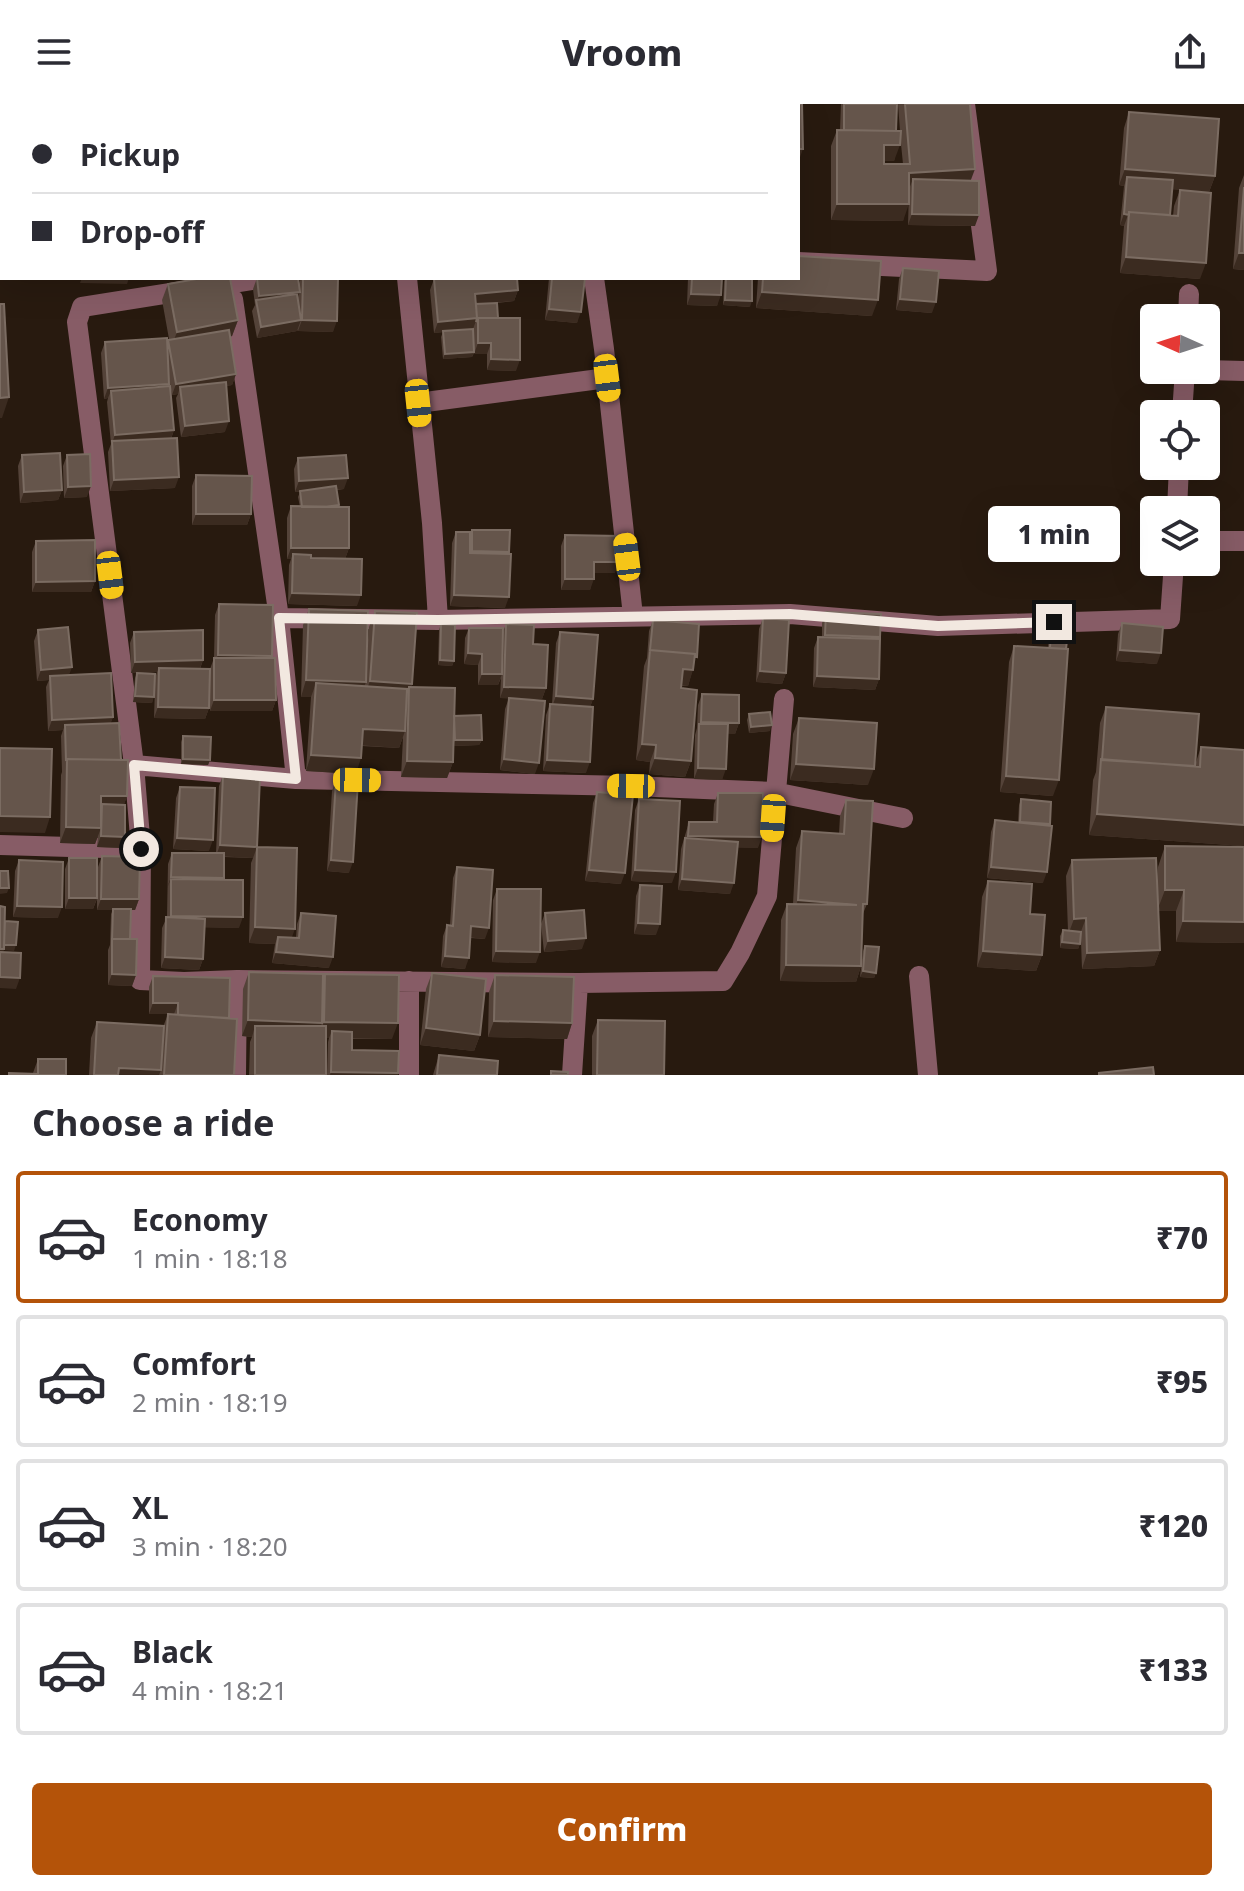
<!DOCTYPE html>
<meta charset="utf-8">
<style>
body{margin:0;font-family:"Noto Sans",sans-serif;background:#f7f7f7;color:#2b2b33;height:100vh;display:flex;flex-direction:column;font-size:30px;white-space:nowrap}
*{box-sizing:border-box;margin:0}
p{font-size:26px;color:#7c7c81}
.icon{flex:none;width:44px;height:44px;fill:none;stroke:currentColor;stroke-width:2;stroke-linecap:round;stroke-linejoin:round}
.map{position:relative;height:971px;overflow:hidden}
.details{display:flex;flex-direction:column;background:#fff;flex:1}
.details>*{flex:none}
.guide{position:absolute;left:0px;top:0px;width:800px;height:176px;box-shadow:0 8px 32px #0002;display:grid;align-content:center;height:176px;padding:0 32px;background:#fff}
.needle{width:52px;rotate:273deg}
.fabs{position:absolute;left:1140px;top:200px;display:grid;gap:16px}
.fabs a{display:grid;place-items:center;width:80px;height:80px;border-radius:8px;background:#fff;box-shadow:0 8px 32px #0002;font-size:40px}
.end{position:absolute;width:36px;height:36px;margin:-18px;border:10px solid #f2e8e0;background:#111;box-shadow:0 0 0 4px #111}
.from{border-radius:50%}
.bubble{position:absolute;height:56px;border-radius:8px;background:#fff;box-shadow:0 8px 32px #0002;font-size:26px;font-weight:800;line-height:56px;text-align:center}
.car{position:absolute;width:24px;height:48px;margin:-24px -12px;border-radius:10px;box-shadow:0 0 6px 2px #0007;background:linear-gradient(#f5c518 24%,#345 0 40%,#f5c518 0 76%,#345 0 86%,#f5c518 0)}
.guide b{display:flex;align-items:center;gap:28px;height:76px;font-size:30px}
.guide b+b{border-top:2px solid #e1e1e2}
.guide i{width:20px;height:20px;background:#2b2b33}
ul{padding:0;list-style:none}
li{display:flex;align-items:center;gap:24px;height:132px;margin:0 16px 12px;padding:0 16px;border:4px solid #e1e1e2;border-radius:8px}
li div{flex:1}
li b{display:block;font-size:30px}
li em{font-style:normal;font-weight:800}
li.selected{border-color:#b45309}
li>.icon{width:72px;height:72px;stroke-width:1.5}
h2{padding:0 32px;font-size:36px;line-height:96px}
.cta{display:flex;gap:16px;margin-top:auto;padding:16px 32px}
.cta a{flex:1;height:92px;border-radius:8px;background:#b45309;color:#fff;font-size:32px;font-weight:800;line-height:92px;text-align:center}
header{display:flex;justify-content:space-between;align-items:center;height:104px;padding:0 32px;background:#fff;font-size:36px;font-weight:800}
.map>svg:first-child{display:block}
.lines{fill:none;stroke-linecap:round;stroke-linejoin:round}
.street{stroke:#875c66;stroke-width:20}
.wall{fill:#544339;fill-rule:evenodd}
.shaded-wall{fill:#3b2b20}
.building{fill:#65554b;stroke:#7b6c62;stroke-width:2}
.route{stroke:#f2e8e0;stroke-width:10}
</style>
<header><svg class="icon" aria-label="menu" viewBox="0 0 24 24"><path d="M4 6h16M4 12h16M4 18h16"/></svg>Vroom<svg class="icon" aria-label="share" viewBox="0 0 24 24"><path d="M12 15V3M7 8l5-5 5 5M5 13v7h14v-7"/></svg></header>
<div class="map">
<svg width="1244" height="971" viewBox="0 0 1244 971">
<rect width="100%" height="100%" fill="#281a0f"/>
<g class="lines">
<path class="street" d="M451 0 452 2
M624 0V2
M798 158 987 167 965 0
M407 174 432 419 438 516
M594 174 604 245 633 512
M233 195 279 514 296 675
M1188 214 1189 190
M1206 266 1244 267
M418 299 607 274
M1182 310 1185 266
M1177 406 1179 362
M1206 437H1244
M279 514 438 516 790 510 938 522 1170 515 1174 458
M134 661 296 675 631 682 774 688 903 714
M0 741 141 745 134 661 77 218 82 203 264 174
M141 745 140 876 184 878 237 876
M919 872 928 971
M236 971 237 876 578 879 723 877 740 849 767 792 784 595
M409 971V877
M572 971 578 879"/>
</g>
<path class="wall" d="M841 0H897L896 27H900L898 0H970V77L975 122 908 121 909 85 903 117 831 116V42L837 26H840ZM900 30 903 60H884V57H894Z
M1129 8 1215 72 1209 88 1172 85 1170 111 1173 112 1174 102 1180 86 1200 175 1120 169 1124 122 1120 121 1124 82 1119 81 1124 24Z
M1244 71V166L1233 165 1239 84Z
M903 164 932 209 896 206 899 175Z
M257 174 299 180 301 174H338L333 228 298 227V226L297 227 257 234 252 207 255 201 253 185Z
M549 174H585L577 219 545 216Z
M688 174H722L717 202 687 201Z
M725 174 750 203 723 201 724 178Z
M758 174H798L872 212 756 204Z
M434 175 518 186 514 197 497 199 498 214 516 267 487 266V250L474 249 472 253 443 255 441 233 443 228 434 229 430 186Z
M168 180 238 216 232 232 230 233 236 270 232 281 226 282 225 328 181 333 176 294 178 290 172 291 169 275 174 326 171 335 175 384 110 387 108 348 111 340 107 298 108 294 104 295 101 249 105 238H167L169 235 162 196Z
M22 351 62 386 58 396 20 399 18 362Z
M67 351 87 393 64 394 63 362Z
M298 354 344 385 337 386 338 403 349 444 345 455 357 502 288 500 289 461 291 455H287V414L291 402 300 403 298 393 300 388H295L294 365Z
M196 371 251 410 247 421H192V382Z
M472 426 509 448 505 504 450 502 452 439 456 428 470 431Z
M565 431 615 469H594L590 486H561V442Z
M36 437 95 477 91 488H32V448Z
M219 500 272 554 276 596 272 607H210V566L209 604 205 615 154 614 155 583 152 599 133 598 135 574 137 569 155 574 157 568 131 569 130 539 134 528 203 556 200 565H210L214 554 215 511Z
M309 505 367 549 369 523 375 507 412 580 411 583 455 612 482 636 479 641 454 642 453 658 447 674 401 673 403 633 399 644 362 642 356 670 306 667 311 593H301L303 521Z
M826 508 880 535 879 575 875 586 813 583 814 544 818 533H822V519Z
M763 514 786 569 782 580 756 578 759 525Z
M653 516 694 560 688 582H681L691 657 685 673 649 670 650 658 636 656 644 562 647 554 649 527Z
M1122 519 1157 560 1116 557 1118 530Z
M441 520 454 557 452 562 438 561 439 526Z
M506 520 533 540 546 584 542 595 500 594 501 574 498 581H478V561L464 560 465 534 469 524 503 528Z
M38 526 69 571 113 613 110 620 121 656 127 692 124 700 125 733 121 744 97 743 98 732 95 740 60 739 61 671 62 668 61 632 63 626 48 627 46 583 49 576 37 577 34 537Z
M1051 527 1053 692 1000 688 1009 558 1014 542 1048 544 1049 532Z
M560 528 593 595 590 603 586 669 543 667 546 611 550 600H552L556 539Z
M702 590 739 619 735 630 728 629 722 676 694 675 695 631 697 624 698 601Z
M509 594 535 670 500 666 505 605Z
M1106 603 1195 661 1201 643 1244 646V742L1089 731 1093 676 1096 668 1100 619Z
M749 610 770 627 749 629 747 616Z
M799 614 868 681 790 676 793 630Z
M183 632 210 656 208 661 181 660V638Z
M223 671 257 743 292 834H296L297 820 301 809 329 864 272 859 275 840 249 839 251 759 253 754 224 753 223 776 239 824 204 823 203 855 199 866 161 864 162 824 167 813 168 760 172 749H216L219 682Z
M336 676 349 769 327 767 332 687Z
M180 683 209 747 173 745 176 694Z
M597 688 621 780 585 777 593 699Z
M718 689 758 744 737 743 730 790 678 786 681 745 689 718H713L714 700Z
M639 695 672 779 631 777 635 706Z
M1021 695 1043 779 987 774 991 728 995 716 1018 719 1019 701Z
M846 696 867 800 862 812 861 862 856 878 780 877 781 816 787 800H793L796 744 802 727 839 730 840 712Z
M1165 742 1244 743V839L1176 838V807H1158L1160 846 1154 862 1082 865 1081 837 1078 845 1060 844V832L1063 826 1068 827 1066 772 1072 756 1157 782 1158 763Z
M102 752 139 795 135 806H131L130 835 136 871 132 882 108 881V846L110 841 111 810 113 806H97V795L93 805H65V765L69 754 98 763Z
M19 756 58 814 13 813 15 767Z
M457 763 485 835 471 834 465 865 441 863 443 832 447 821H450L453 774Z
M988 777 1030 810 1042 851 1036 867 977 863 982 793Z
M640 781 656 831 634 830 636 792Z
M497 785 536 859 492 858 493 796Z
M545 809 582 845 544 848 541 820Z
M865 842 876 869 874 874 860 873 863 847Z
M249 868 323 875 325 870 392 935H352V946L398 969V971H327L328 938 329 934H326V971H249L250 938 252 933 242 932 243 885Z
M432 869 480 931 474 947 420 941 426 885Z
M495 871 572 919 567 935 488 933 489 888Z
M153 872 229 914 234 971H89L91 934 97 918 163 923 168 910 174 911V910H149V883Z
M598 916 664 971H592V932Z
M439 951 497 971H433Z
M38 955 66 971H8L9 969H33Z"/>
<path class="shaded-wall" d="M525 0H548L547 2H515Z
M0 21H2V41L0 42Z
M884 41H900L894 57H878Z
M798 45H803L799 56H798Z
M975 65 969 81 913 75 909 85H903L909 69Z
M1125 65 1215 72 1209 88 1126 82 1127 73 1124 82 1119 81Z
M837 100H909L903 117 831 116Z
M912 110 979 111 975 122 908 121Z
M1124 110 1128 111 1124 122 1120 121Z
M1239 149H1244V166L1233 165Z
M1126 153 1206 159 1200 175 1120 169Z
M82 174H129L127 180 80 179Z
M518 186 514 197 471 201 475 190Z
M300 188 296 199H257L259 192Z
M762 188 878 196 872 212 756 204Z
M691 190 721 191 717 202 687 201Z
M900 195 936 198 932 209 896 206Z
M725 196 752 197 750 203 723 201Z
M549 205 581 208 577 219 545 216Z
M477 214 473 225 434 229 438 218Z
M238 216 232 232 171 244 177 228Z
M301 216 297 227 257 234 261 223Z
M302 216 337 217 333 228 298 227Z
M478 239H491L487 250H474Z
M474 248 472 253 443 255 445 250Z
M491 255 520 256 516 267 487 266Z
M236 270 232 281 181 289 180 283 178 290 172 291 176 280Z
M169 280 165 291 111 287 108 294 104 295 108 284Z
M9 293 2 314H0V294Z
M229 317 225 328 181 333 185 322Z
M174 326 170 337 112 339 115 331Z
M179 373 175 384 110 387 114 376Z
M348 374 344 385 295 388 299 377Z
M91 382 87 393 64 394 68 383Z
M62 386 58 396 20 399 24 388Z
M196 410H251L247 421H192Z
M291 444H349L345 455H292L293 450 291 455H287Z
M472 447 509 448 505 459 468 458Z
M594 458H619L615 469H590Z
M565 475H594L590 486H561Z
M95 477 91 488H32L36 478Z
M292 489 361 491 357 502 288 500Z
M454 491 509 493 505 504 450 502Z
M825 531 880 533 876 544 821 542Z
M1120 546 1161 549 1157 560 1116 557Z
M468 549 482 550 478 561 464 560Z
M218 551 272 552 268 563 214 562Z
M203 556 199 567 159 564 157 568 131 569 135 558Z
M440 556 454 557 452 562 438 561Z
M72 563 68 574 50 572 49 576 37 577 41 566Z
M683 565 693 566 688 582 677 581Z
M760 567 786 569 782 580 756 578Z
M482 570H502L498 581H478Z
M817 572 879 575 875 586 813 583Z
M306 576 366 578 360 594 316 579 311 593H301Z
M370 577 412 580 409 588V583L405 596 364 593Z
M504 583 546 584 542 595 500 594Z
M135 592 154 593 152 599 133 598Z
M556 592 593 595 589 606 552 603Z
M214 596H276L272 607H210Z
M158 603 209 604 205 615 154 614Z
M113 613 109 624 65 621 63 626 48 627 52 616Z
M701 618 739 619 735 630 699 629Z
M772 621 770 627 749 629 751 623Z
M363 625 405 627 399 644 357 641Z
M455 636H482L479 641 453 642Z
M642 640 656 641 650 658 636 656Z
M311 651 361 654 356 670 306 667Z
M655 654 691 657 685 673 649 670Z
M183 655 210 656 208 661 181 660Z
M504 655 539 659 535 670 500 666Z
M547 656 590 658 586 669 543 667Z
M407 657 453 658 447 674 401 673Z
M796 660 874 665 868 681 790 676Z
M698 664 726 665 722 676 694 675Z
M1006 672 1059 676 1053 692 1000 688Z
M101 692H127L121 709H99Z
M1097 710 1244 721V742L1089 731Z
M0 712 50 713 45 729 0 728Z
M66 723 101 724 95 740 60 739Z
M101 732 125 733 121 744 97 743Z
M688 732 762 733 758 744 684 743Z
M177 734 213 736 209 747 173 745Z
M220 741 257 743 253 754 216 752Z
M331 756 353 758 349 769 327 767Z
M991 763 1047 768 1043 779 987 774Z
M589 766 625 769 621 780 585 777Z
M635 766 676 768 672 779 631 777Z
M171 773 224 774 220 785 171 775 167 784Z
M682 775 734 779 730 790 678 786Z
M0 784H9L7 789 0 790Z
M1165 786H1184L1176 807H1157Z
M69 794H97L93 805H65Z
M101 795H139L135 806H97Z
M798 796 857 801 792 813Z
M17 802 62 803 58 814 13 813Z
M171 812 243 813 239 824 167 823Z
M1086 814 1080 830 1068 831 1074 815Z
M1183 817 1244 818V839L1176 838Z
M638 819 660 820 656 831 634 830Z
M471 822 489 824 485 835 467 833Z
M255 823 295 825 289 841 278 833 275 840 249 839Z
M586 834 582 845 544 848 548 837Z
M1062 838 1080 840 1078 845 1060 844Z
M3 840 16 841 14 847 4 846 0 856V845Z
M1160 846 1154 862 1082 865 1087 849Z
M496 847 540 848 536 859 492 858Z
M983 847 1042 851 1036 867 977 863Z
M276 848 333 853 329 864 272 859Z
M445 852 469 854 465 865 441 863Z
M165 853 203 855 199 866 161 864Z
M786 861 861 862 856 878 780 877Z
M863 867 876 869 874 874 860 873Z
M112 870 136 871 132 882 108 881Z
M0 873 20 874 16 885 0 884Z
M153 899H178L174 910H149Z
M248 916 322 919 316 935 255 922 252 933 242 932Z
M494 917 572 919 567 935 488 933Z
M324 918 398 919 392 935 332 934V927L329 934H318Z
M426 924 480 931 474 947 420 941Z
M119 964 161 966 159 971H116Z
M331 968 398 969V971H330Z"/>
<path class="building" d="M0 0H59V2H2V21H0Z
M487 0H525L515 2H487Z
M737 0H743L744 2H723Z
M757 0H802L803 45H798V2H757Z
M844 0H897L896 27 844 26Z
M905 0H970L975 65 909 69V100H837V26L901 27 900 41H884V60H910Z
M1129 8 1219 15 1215 72 1125 65Z
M1127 73 1173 76 1170 111 1129 108V111L1124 110Z
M913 75 979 77V111L912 110Z
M1244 83V149H1239Z
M1180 86 1211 89 1206 159 1126 153 1129 108 1178 112Z
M798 152 881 157 878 196 762 188 763 174H798Z
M903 164 939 167 936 198 900 195Z
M202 174H230L238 216 177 228 168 180Z
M257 174H298L300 188 259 192Z
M303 174H338L337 217 302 216Z
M443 174H517L518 186 475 190 477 214 438 218 434 175Z
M552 174H585L581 208 549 205Z
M692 174H722L721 191 691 190Z
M726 174H752V197L725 196Z
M297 190 301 216 261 223 256 196Z
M497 199 498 214H478L476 218 477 214 476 200Z
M0 200H4L9 293 0 294Z
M478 214H520V256L491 255V239H478Z
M473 225 474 248 445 250 443 227Z
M229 226 236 270 176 280 168 236Z
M167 234 169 280 108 284 105 238Z
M226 278 229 317 185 322 180 283Z
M170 282 174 326 115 331 111 287Z
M177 334 179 373 114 376 112 337Z
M60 349 62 386 24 388 22 351Z
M90 350 91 382 68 383 67 351Z
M346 351 348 374 299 377 298 354Z
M196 371 252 372 251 410H196Z
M336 382 339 401 325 403H302L300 387Z
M291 402 349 403V444H291Z
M472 426H510L509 448 472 447Z
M456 428H470V449L511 450 509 493 454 491Z
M565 431 620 432 619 458H594V475H565Z
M95 436V477L36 478V437Z
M293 450 311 451V454L362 455 361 491 292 489Z
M219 500 273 501 272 552 218 551Z
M309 505 368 507 366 578 306 576Z
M375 507 417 509 412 580 370 577Z
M826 508 881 510 880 533 825 531Z
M763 514 789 516 786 569 760 567Z
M653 516 699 520 697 553 695 552V550L650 546Z
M1122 519 1163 523 1161 549 1120 546Z
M441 520 455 521 454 557 440 556Z
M506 520 534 521 533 540 548 541 546 584 504 583Z
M68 523 72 563 41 566 38 526Z
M469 524H503L502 570H482V550L468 549Z
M203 526V556L135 558 134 528Z
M1051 527 1068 528 1066 545 1050 544Z
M560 528 598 531 593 595 556 592Z
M818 533 880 535 879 575 817 572Z
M1014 542 1068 545 1059 676 1006 672Z
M650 546 695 550 693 566 683 565 681 584 697 586 691 657 655 654 656 641 642 640Z
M214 554H275L276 596H214Z
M159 564 210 565 209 604 158 603Z
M111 569 113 613 52 616 50 572Z
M137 569 155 570 154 593 135 592Z
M316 579 407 585 405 627 363 625 361 654 311 651Z
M409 583 455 584 453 658 407 657Z
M702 590 739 591V619L701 618Z
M509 594 545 597 539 659 504 655Z
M550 600 593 603 590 658 547 656Z
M1106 603 1199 610 1195 662 1102 656Z
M770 608 772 621 751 623 749 610Z
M481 611 482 636H455L454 612Z
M799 614 877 619 874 665 796 660Z
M119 619 121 656 67 655 66 657 65 621Z
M699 620H728L726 665 698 664Z
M183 632 211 633 210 656 183 655Z
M1201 643 1244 646V721L1097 710 1101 655 1200 663Z
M0 644 52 645 50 713 0 712Z
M67 655 128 656 127 692H101V724L66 723Z
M223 671 260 673 257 743 220 741Z
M336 676 358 677 353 758 331 756Z
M180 683 215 684 213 736 177 734Z
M597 688 633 691 625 769 589 766Z
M718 689H763L762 733 688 732 689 718H717Z
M639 695 680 697 676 768 635 766Z
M1021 695 1051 698 1050 720 1020 718Z
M846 696 873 697 867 800H863L861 862 786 861 787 800 857 801 798 796 802 727 844 730Z
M102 700 125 701V733L101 732Z
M995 716 1052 722 1047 768 991 763Z
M685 734 738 738 734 779 682 775Z
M1165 742 1244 743V818L1183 817 1184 786H1165Z
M257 743 297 744 295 825 255 823Z
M172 749H224V774L171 773Z
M102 752 140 753 139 795H101Z
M69 754H97V794H69Z
M1156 754 1160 846 1087 849 1086 814 1074 815 1072 756Z
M19 756 63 758 62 803 17 802Z
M457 763 493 766 489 824 471 822 469 854 445 852 447 821 453 822Z
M0 767H8L9 784H0Z
M171 775 243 776V813L171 812Z
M988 777 1032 780 1030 810 1045 811 1042 851 983 847Z
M640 781 662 782 660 820 638 819Z
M497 785H541L540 848 496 847Z
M0 802 5 803 4 845H0Z
M113 805H131L130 835H112V836Z
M584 806 586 834 548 837 545 809Z
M301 809 336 812 333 853 276 848 278 833 299 834Z
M166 813 205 815 203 855 165 853Z
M5 817 18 818 16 841H4Z
M1063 826 1081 828 1080 840 1062 838Z
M112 835H137L136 871 112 870Z
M865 842 879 843 876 869 863 867Z
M0 848 21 849 20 874 0 873Z
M249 868 323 870 322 919 248 916Z
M432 869 486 875 480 931 426 924Z
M325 870 399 871 398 919 324 918Z
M495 871 574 873 572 919 494 917Z
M153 872 230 874 229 914 178 911V899H153Z
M168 910 237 915 234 971H164Z
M598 916 665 917 664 971H597Z
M97 918 164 922 161 966 119 964 118 971H94Z
M255 922H326V971H255Z
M332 927 352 928V946L399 947 398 969 331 968Z
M439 951 498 957 497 971H437Z
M38 955H66V971H9V969L38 970Z
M1153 963 1154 971H1099V969Z
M551 967 568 968V971H551Z"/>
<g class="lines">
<path class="route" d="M141 745 134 661 296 675 279 514 438 516 790 510 938 522 1054 518"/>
</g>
</svg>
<div class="fabs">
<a><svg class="needle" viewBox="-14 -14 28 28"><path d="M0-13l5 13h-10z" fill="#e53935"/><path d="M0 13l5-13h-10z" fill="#7c7c81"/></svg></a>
<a><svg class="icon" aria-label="locate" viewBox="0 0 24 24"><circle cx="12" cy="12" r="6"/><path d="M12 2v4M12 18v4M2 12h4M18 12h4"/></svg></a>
<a><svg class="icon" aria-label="layers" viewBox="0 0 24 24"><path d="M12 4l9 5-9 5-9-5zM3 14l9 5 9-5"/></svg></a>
</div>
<i class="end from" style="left:141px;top:745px"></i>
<i class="end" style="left:1054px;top:518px"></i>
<div class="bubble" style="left:988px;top:402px;width:132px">1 min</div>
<i class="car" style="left:607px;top:274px;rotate:173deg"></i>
<i class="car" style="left:418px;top:299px;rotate:174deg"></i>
<i class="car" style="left:627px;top:453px;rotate:353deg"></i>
<i class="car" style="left:110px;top:471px;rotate:173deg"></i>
<i class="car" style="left:357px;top:676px;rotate:91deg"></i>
<i class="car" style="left:631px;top:682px;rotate:271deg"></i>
<i class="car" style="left:773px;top:714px;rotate:184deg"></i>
<div class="guide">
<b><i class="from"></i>Pickup</b>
<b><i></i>Drop-off</b>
</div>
</div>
<section class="details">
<h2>Choose a ride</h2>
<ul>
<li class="selected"><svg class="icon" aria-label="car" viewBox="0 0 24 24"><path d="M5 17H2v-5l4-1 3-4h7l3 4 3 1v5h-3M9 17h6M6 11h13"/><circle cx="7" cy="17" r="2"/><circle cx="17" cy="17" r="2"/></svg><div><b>Economy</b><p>1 min · 18:18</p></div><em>₹70</em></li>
<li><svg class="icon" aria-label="car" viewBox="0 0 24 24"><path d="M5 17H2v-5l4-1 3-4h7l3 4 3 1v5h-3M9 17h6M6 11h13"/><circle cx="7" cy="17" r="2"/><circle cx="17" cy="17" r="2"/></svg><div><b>Comfort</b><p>2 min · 18:19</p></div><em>₹95</em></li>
<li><svg class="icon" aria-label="car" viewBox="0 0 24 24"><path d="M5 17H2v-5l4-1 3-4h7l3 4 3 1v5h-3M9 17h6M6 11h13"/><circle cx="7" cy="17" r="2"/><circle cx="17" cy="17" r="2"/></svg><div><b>XL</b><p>3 min · 18:20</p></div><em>₹120</em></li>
<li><svg class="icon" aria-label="car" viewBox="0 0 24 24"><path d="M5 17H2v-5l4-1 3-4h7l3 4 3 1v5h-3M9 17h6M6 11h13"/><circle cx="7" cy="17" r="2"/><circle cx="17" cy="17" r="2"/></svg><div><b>Black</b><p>4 min · 18:21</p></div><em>₹133</em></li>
</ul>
<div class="cta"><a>Confirm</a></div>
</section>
